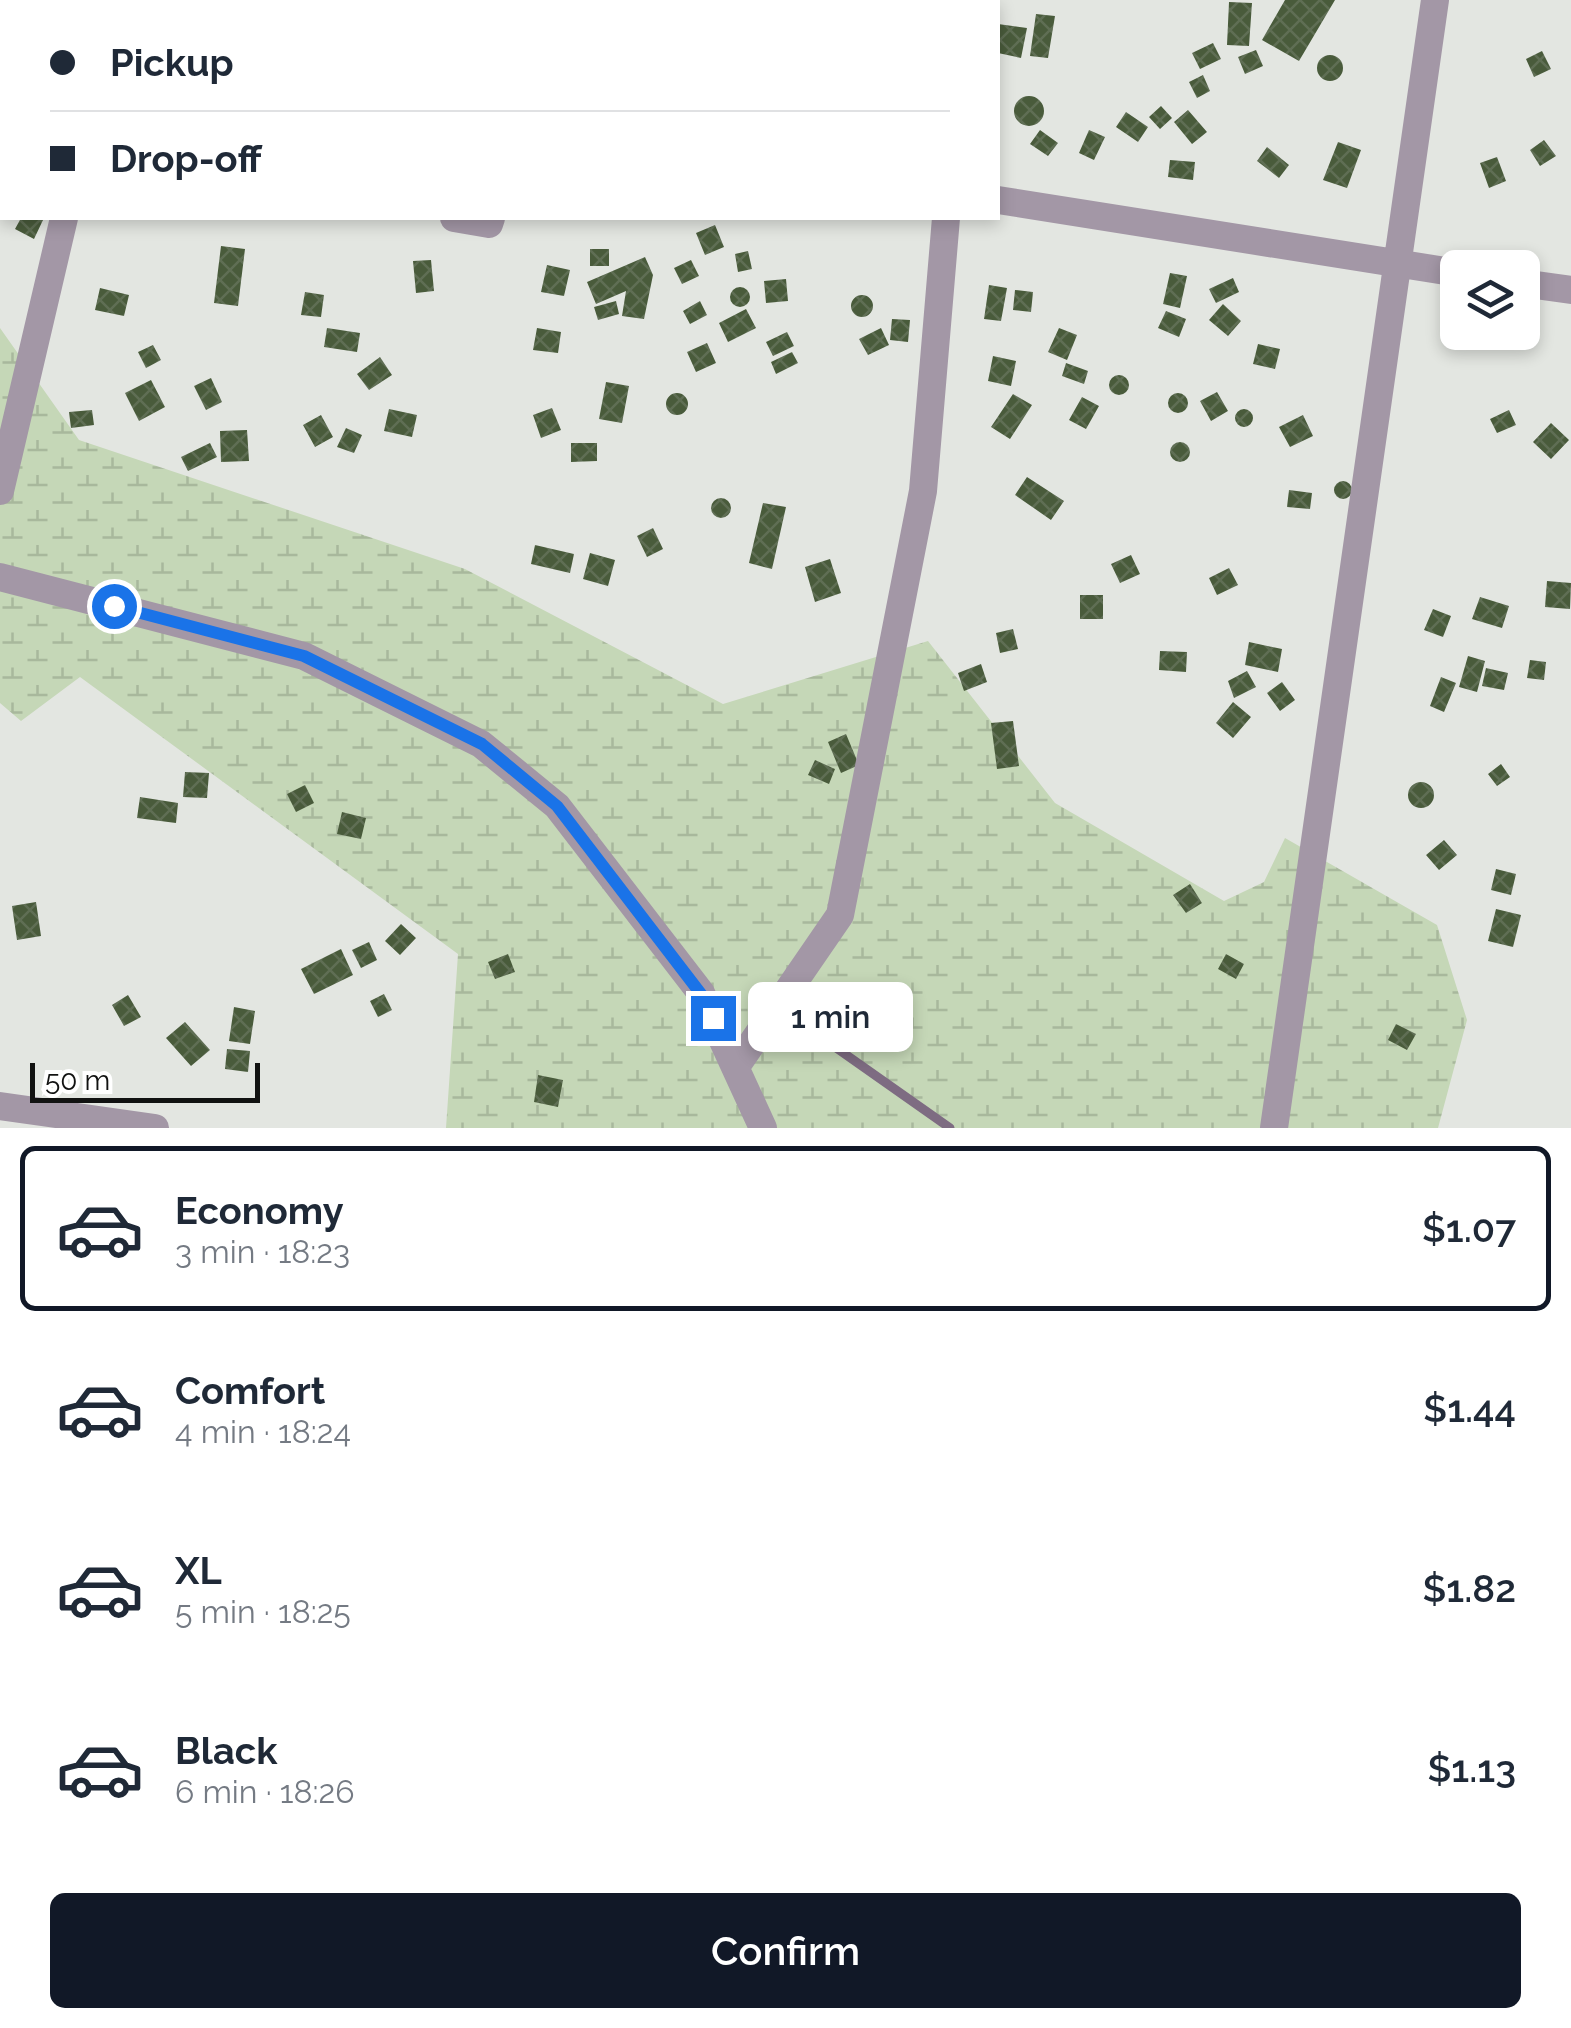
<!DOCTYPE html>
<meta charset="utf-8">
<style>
body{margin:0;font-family:Raleway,sans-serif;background:#f6f6f7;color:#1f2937;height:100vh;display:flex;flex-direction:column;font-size:38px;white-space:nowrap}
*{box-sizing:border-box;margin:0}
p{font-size:32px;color:#747a83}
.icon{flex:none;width:55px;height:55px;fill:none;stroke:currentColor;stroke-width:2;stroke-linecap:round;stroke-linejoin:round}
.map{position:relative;height:1128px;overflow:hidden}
.drawer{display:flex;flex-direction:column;background:#fff;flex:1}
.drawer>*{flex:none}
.hud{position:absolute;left:0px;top:0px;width:1000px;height:220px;box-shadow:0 5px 15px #0003;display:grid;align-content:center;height:220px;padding:0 50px;background:#fff}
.fabs{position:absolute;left:1440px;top:250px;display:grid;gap:20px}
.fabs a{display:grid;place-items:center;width:100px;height:100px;border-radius:15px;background:#fff;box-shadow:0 5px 15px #0003;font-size:50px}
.scale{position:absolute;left:30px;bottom:25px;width:230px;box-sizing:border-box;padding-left:10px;border:5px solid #111211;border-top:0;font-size:28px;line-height:35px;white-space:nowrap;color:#111211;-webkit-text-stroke:8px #fff;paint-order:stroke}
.end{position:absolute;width:45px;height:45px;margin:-22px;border:12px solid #1a73e8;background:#fff;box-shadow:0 0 0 5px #fff}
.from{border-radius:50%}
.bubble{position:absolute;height:70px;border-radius:15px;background:#fff;box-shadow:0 5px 15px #0003;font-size:32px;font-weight:600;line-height:70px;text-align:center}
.hud b{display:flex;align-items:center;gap:35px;height:95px;font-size:38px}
.hud b+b{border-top:2px solid #e0e1e3}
.hud i{width:25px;height:25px;background:#1f2937}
ul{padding:18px 0 0;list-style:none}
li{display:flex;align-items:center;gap:30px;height:165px;margin:0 20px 15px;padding:0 30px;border:5px solid transparent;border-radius:15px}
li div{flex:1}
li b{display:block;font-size:38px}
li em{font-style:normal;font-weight:600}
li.selected{border-color:#111827}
li>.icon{width:90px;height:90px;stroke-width:1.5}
.primary-button{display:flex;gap:20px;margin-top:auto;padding:20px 50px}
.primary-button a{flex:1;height:115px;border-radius:15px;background:#111827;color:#fff;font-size:40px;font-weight:600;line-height:115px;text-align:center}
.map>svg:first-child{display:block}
.built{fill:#d7ded2}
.wetland{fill:url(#wetland-marsh)}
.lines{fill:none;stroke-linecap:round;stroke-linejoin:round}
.stream{stroke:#7e6c82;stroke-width:9}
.building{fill:url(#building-cross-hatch)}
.minor{stroke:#a397a6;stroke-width:28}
.route{stroke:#1a73e8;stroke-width:12}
</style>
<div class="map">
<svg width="1571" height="1128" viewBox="0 0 1571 1128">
<defs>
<pattern id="wetland-marsh" width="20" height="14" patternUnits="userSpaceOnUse" patternTransform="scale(2.5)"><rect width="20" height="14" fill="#c5d7b7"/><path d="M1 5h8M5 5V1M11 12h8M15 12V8" fill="none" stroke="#a8b89c"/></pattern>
<pattern id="building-cross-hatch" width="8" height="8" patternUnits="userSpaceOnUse" patternTransform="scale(2.5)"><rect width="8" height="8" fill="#495b3b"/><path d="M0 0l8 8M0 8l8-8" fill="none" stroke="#5f6e54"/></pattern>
</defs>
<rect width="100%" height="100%" fill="#e3e6e1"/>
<path class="built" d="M0 0H487L2 2V107Z"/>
<path class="wetland" d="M0 328 79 440 465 569 723 704 928 641 1055 803 1224 901 1264 882 1285 838 1437 925 1467 1020 1438 1128H446L458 954 80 677 21 721 0 703Z"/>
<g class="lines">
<path class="stream" d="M835 1047 950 1128"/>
</g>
<path class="building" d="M1285 0H1335L1299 61 1262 40Z
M1229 2 1252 3 1249 46 1227 45Z
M1036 14 1055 16 1048 58 1030 56Z
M998 24 1027 28 1021 58 998 53Z
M1213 43 1221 59 1200 69 1192 53Z
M1256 50 1263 66 1245 74 1238 57Z
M1542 51 1551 69 1534 77 1526 59Z
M1317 68a13 13 0 1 1 26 0a13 13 0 1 1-26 0Z
M1203 75 1210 91 1197 98 1189 82Z
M1014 111a15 15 0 1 1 30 0a15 15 0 1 1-30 0Z
M1161 106 1172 118 1160 129 1149 117Z
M1188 110 1207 132 1192 144 1174 122Z
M1126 112 1148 127 1138 142 1116 127Z
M1040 130 1058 143 1048 156 1030 144Z
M1089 130 1105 137 1094 160 1079 153Z
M1544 140 1556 156 1540 166 1530 150Z
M1338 142 1361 150 1347 188 1323 180Z
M1267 147 1289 165 1279 178 1257 161Z
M1497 157 1506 181 1489 188 1480 163Z
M1170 160 1195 162 1193 180 1168 177Z
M21 218 43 220 34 239 15 229Z
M715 225 724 247 705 255 696 233Z
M221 246 245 249 238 306 214 303Z
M590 249H609V266H590Z
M748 251 752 269 738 272 735 254Z
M645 257 653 275 644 319 622 316 626 291 596 304 587 282Z
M431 260 434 291 416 293 413 261Z
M691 260 699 276 682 284 674 268Z
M547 265 570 270 564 296 541 292Z
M1170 273 1187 276 1180 308 1163 304Z
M1233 278 1239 292 1216 303 1209 289Z
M786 279 788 301 766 303 764 281Z
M989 285 1007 288 1001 321 984 319Z
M730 297a10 10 0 1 1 20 0a10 10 0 1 1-20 0Z
M100 288 129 295 124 316 95 310Z
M1015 290 1033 292 1031 312 1013 310Z
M305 292 324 295 321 317 301 315Z
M851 306a11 11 0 1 1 22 0a11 11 0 1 1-22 0Z
M616 301 619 314 598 320 594 307Z
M700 301 707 315 690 324 683 311Z
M1223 304 1241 321 1228 336 1209 320Z
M746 309 756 328 728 342 719 323Z
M1166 311 1186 319 1179 337 1158 328Z
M892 319 910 320 908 342 890 340Z
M327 328 360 333 357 352 324 347Z
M537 328 561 332 558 353 533 350Z
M881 328 889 345 868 355 859 339Z
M1059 328 1077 335 1067 360 1048 352Z
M787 332 794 346 773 356 766 342Z
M707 343 716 363 696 372 687 352Z
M1258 344 1280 349 1275 369 1253 364Z
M153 345 161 360 146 368 138 352Z
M792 352 798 363 776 374 771 362Z
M993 356 1016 361 1011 386 988 381Z
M380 357 392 375 369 390 357 374Z
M1066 363 1088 371 1084 384 1062 376Z
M1109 385a10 10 0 1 1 20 0a10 10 0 1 1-20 0Z
M211 378 222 402 206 410 194 386Z
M151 380 165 407 139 421 125 393Z
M606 382 629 386 622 423 599 419Z
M1217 392 1228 411 1211 421 1200 401Z
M666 404a11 11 0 1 1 22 0a11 11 0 1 1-22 0Z
M1168 403a10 10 0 1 1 20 0a10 10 0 1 1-20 0Z
M1013 394 1032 405 1010 439 991 427Z
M1082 397 1099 406 1086 429 1069 420Z
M552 408 561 430 541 438 533 415Z
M1235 418a9 9 0 1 1 18 0a9 9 0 1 1-18 0Z
M389 409 417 415 412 437 384 431Z
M92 410 94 425 71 428 69 412Z
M1509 410 1516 425 1497 433 1490 419Z
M321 415 333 437 315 447 303 425Z
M1303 415 1313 436 1290 447 1279 427Z
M1551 423 1569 440 1551 459 1533 442Z
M346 428 362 435 354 453 337 447Z
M247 430 249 461 221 462 220 431Z
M1170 452a10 10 0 1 1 20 0a10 10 0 1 1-20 0Z
M210 443 217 457 188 471 181 457Z
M571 443H597V461L571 462Z
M1027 477 1064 501 1051 520 1015 495Z
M1334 490a9 9 0 1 1 18 0a9 9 0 1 1-18 0Z
M1289 490 1312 493 1310 509 1287 507Z
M711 508a10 10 0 1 1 20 0a10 10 0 1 1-20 0Z
M763 503 786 507 772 569 749 563Z
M653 528 663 549 647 557 637 536Z
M535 545 574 554 570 573 531 564Z
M590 553 615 560 608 586 583 579Z
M1131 555 1140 574 1120 583 1111 564Z
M830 559 841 593 815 602 805 567Z
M1229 568 1238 585 1217 595 1209 578Z
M1547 581 1571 583 1570 609 1545 607Z
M1080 595H1103V619H1080Z
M1480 597 1509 606 1502 628 1472 619Z
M1433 609 1451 616 1443 637 1424 630Z
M1013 629 1018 649 1000 653 996 633Z
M1249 642 1282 649 1278 672 1245 665Z
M1160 651 1187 652 1186 672 1159 670Z
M1468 656 1485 661 1477 692 1459 687Z
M1530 660 1546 662 1544 680 1527 678Z
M981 664 987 682 964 691 958 673Z
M1486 668 1508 673 1504 690 1482 686Z
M1247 671 1256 687 1234 698 1228 681Z
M1441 677 1456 683 1444 712 1430 706Z
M1282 682 1295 700 1280 711 1267 693Z
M1233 702 1251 717 1233 738 1216 723Z
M1013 721 1019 766 997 769 991 723Z
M846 734 859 765 841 773 828 742Z
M815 760 835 769 829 784 808 775Z
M1501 764 1510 777 1497 786 1488 774Z
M185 772 209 773 207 798 183 797Z
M1408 795a13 13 0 1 1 26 0a13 13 0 1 1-26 0Z
M305 785 314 803 296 812 287 794Z
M140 797 178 803 176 823 137 818Z
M342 812 366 818 361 839 337 834Z
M1444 840 1457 855 1439 870 1426 855Z
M1496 869 1516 874 1511 895 1491 890Z
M1190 884 1202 903 1186 913 1173 895Z
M36 902 41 936 17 940 12 906Z
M1496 909 1521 915 1513 947 1488 941Z
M401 924 416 938 400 955 385 941Z
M369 942 377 960 361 968 352 950Z
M341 949 353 975 314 994 301 969Z
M508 954 515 972 495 979 488 962Z
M1226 954 1244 964 1236 979 1218 969Z
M384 994 392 1010 378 1017 370 1001Z
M128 995 141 1017 124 1026 112 1005Z
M234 1007 255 1011 250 1044 229 1041Z
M185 1022 210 1050 191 1066 166 1038Z
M1396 1024 1416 1034 1407 1050 1388 1040Z
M227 1049 250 1051 248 1072 225 1069Z
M538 1075 563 1080 558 1107 534 1102Z"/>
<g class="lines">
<path class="minor" d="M522 2V0
M0 136H2
M998 200 1458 273
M454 218 489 224 491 218
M1522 283 1571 290
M0 491 64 218
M0 577 304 656 481 744 557 806 701 993 763 1128
M737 1065 840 915 923 491 946 218
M0 1106 155 1128
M1274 1128 1435 0"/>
</g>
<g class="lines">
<path class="route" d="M114 606 304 656 482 744 557 806 701 994 713 1018"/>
</g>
</svg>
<div class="fabs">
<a><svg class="icon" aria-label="layers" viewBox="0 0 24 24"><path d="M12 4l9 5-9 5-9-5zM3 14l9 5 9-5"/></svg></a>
</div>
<div class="scale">50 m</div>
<i class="end from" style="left:114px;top:606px"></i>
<i class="end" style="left:713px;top:1018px"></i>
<div class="bubble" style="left:748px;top:982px;width:165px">1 min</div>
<div class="hud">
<b><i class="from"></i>Pickup</b>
<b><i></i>Drop-off</b>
</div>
</div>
<section class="drawer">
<ul>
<li class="selected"><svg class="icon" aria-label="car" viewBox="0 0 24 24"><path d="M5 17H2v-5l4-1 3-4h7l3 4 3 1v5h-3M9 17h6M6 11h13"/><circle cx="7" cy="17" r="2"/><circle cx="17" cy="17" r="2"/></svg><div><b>Economy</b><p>3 min · 18:23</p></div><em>$1.07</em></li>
<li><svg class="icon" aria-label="car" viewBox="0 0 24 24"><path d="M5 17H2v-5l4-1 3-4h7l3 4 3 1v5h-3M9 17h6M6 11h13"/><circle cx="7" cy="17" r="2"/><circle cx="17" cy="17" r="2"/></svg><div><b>Comfort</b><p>4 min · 18:24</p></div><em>$1.44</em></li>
<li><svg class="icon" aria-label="car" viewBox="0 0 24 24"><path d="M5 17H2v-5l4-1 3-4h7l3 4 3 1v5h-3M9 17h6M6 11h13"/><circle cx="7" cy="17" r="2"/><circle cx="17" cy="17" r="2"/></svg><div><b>XL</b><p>5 min · 18:25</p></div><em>$1.82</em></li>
<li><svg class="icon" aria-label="car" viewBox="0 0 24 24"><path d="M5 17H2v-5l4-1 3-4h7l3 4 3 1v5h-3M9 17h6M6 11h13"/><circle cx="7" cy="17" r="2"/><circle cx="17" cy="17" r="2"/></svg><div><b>Black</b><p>6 min · 18:26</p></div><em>$1.13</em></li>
</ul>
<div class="primary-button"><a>Confirm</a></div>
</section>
